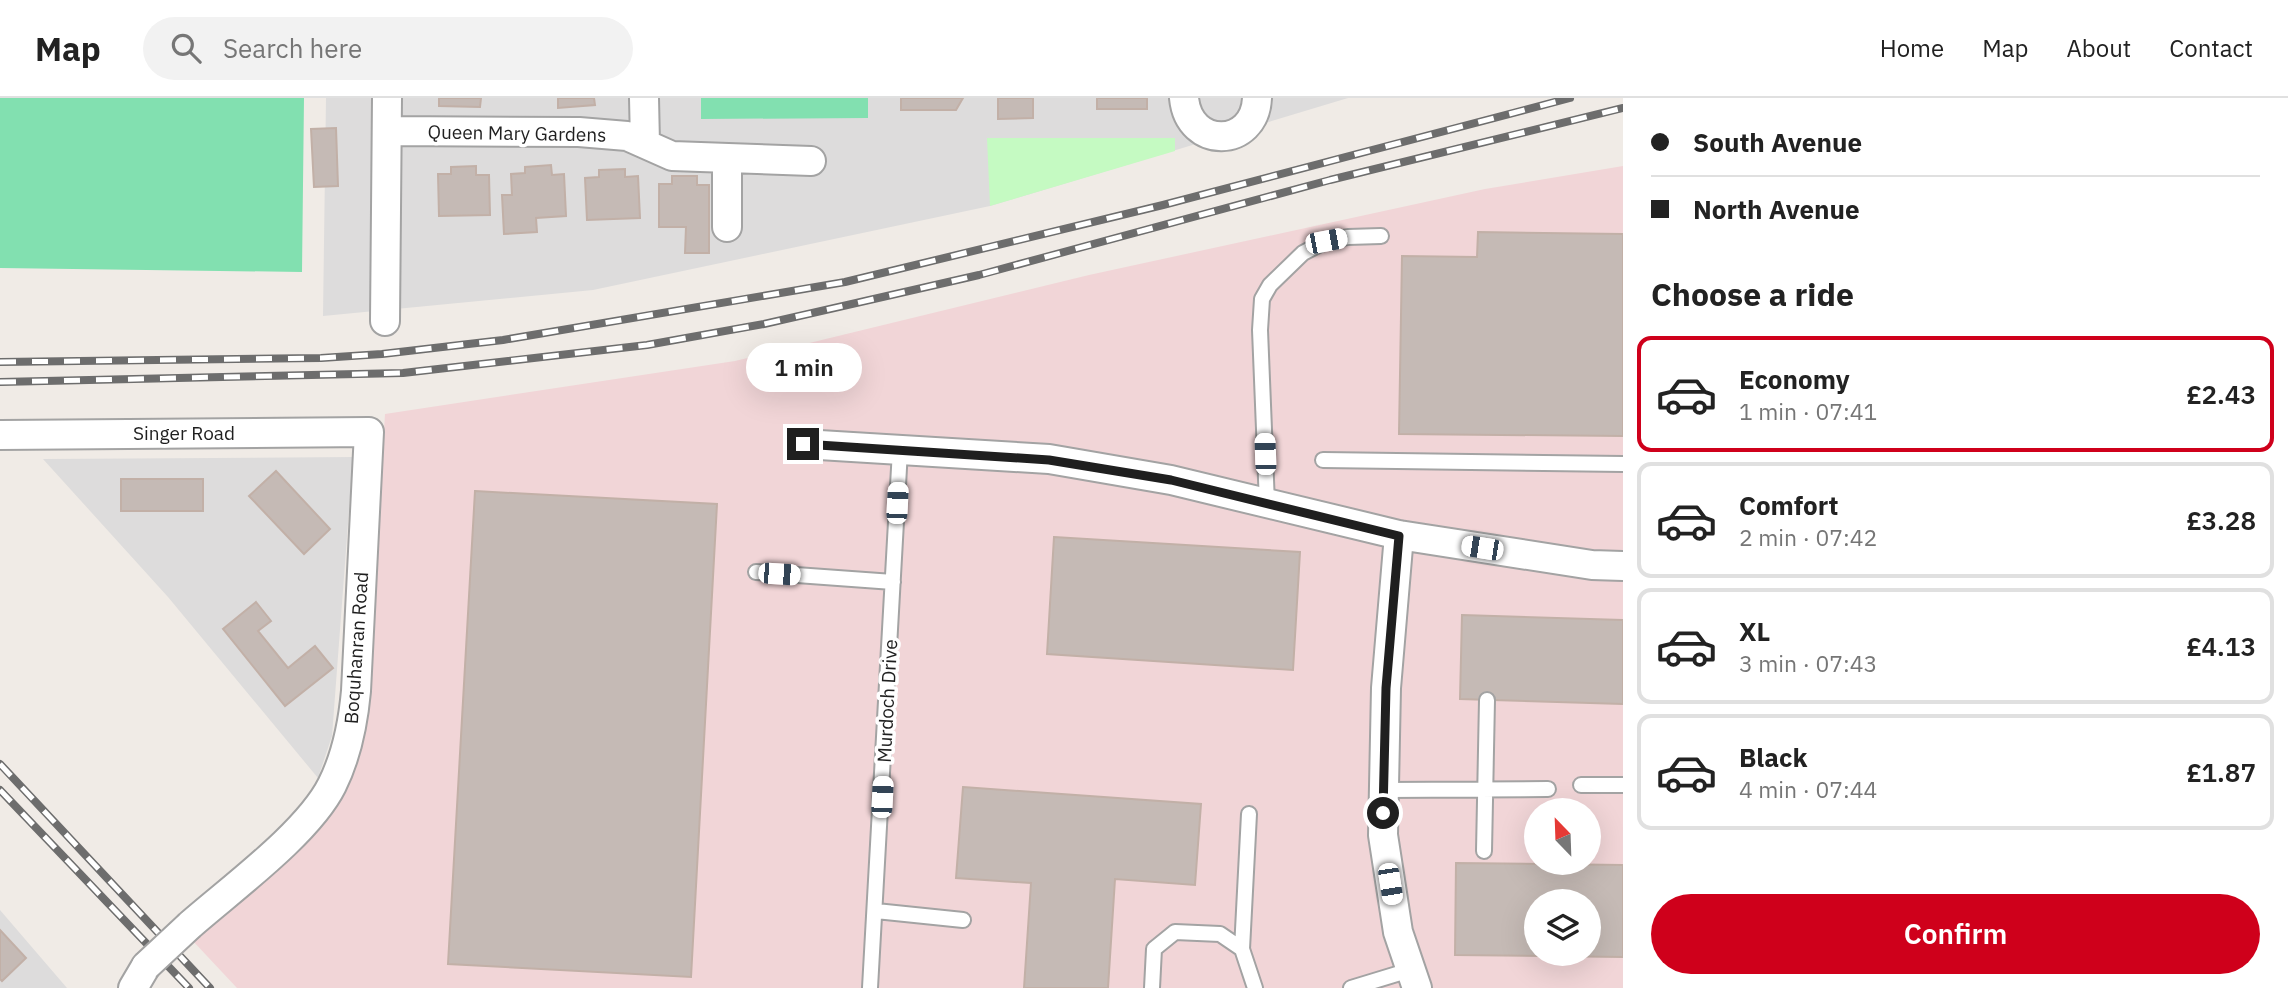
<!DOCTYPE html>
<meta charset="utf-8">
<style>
body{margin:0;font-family:"IBM Plex Sans",sans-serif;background:#f2f2f2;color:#222;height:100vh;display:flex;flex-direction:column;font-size:26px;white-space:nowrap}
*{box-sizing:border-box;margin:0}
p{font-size:23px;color:#767676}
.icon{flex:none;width:38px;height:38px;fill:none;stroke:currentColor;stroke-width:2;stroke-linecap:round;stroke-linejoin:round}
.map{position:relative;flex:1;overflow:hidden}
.sheet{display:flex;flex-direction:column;background:#fff;width:665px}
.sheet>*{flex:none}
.top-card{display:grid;align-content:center;height:154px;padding:0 28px;background:#fff}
.needle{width:46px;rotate:337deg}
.controls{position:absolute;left:1524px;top:700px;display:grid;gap:14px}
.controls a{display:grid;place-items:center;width:77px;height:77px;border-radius:50%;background:#fff;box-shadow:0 7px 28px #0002;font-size:35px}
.end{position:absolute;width:32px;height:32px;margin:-16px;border:9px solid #1f1f1f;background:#fff;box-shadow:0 0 0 4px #fff}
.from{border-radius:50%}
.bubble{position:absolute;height:49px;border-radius:24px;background:#fff;box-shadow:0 7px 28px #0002;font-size:23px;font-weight:600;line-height:49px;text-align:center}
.car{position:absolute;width:21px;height:42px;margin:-21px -10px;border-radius:9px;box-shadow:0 0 5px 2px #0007;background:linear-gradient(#fff 24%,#345 0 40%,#fff 0 76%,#345 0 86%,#fff 0)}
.top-card b{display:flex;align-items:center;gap:24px;height:66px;font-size:26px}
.top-card b+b{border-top:2px solid #e0e0e0}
.top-card i{width:18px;height:18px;background:#222}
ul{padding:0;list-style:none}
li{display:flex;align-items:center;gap:21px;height:116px;margin:0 14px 10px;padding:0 14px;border:4px solid #e0e0e0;border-radius:14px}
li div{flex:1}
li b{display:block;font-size:26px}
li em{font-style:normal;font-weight:600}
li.selected{border-color:#cf001b}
li>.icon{width:63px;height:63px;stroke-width:1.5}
h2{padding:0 28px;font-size:32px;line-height:84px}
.cta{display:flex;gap:14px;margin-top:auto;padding:14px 28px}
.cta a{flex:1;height:80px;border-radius:42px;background:#cf001b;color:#fff;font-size:28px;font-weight:600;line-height:80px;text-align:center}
header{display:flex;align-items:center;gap:42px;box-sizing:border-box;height:98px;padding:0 35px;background:#fff;border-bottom:2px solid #e0e0e0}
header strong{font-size:33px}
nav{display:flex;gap:38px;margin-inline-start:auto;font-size:24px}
.search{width:490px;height:63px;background:#f2f2f2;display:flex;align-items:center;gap:18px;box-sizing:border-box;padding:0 24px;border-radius:38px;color:#767676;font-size:26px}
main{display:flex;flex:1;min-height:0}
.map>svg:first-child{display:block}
.residential{fill:#dddcdc}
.commercial{fill:#f1d5d7;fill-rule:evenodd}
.park{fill:#c5fac2}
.pitch{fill:#82e0b0}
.building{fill:#c5bab5;stroke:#c2b0a7;stroke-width:2;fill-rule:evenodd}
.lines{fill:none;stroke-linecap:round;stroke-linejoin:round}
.lane-casing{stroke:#a3a3a3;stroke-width:18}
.street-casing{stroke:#a3a3a3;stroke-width:32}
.lane{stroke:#fff;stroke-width:14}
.street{stroke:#fff;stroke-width:28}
.rail-casing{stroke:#6d6d6d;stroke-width:8}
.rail{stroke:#fff;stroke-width:5;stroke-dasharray:16;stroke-linecap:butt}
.street-bridge-casing{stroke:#a3a3a3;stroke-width:32;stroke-linecap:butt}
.street-bridge{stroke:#fff;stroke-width:28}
.route{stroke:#1f1f1f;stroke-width:9}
.labels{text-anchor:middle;stroke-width:7;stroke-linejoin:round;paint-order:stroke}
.street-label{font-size:19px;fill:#1f1f1f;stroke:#fff}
</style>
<header>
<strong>Map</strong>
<div class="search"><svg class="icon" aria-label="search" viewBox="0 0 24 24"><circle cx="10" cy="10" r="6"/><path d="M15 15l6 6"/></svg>Search here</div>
<nav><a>Home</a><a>Map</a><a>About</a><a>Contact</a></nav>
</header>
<main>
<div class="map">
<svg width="1623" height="890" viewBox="0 0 1623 890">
<rect width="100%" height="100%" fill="#f0ebe6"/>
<path class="residential" d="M326 0H1348L990 108 593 192 323 218Z
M353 359 332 638 318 680 168 499 43 361Z
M0 812 67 890H0Z"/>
<path class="commercial" d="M1623 68V890H237L192 842 309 734 368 600 385 316 735 263 1089 177 1485 91ZM1536 712H1589V765H1536ZM1536 803H1589V856H1536Z"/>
<path class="park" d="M987 40H1175V53L990 108Z"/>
<path class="pitch" d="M0 0H304L302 174 0 170Z
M701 0H868V20L701 21Z"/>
<path class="building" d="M439 0H481L480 9 439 8Z
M558 0H594L595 7 558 10Z
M901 0H963L956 12H901Z
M998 0H1033V20L998 21Z
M1097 0H1147V11H1097Z
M336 30 338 88 314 89 311 31Z
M551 67 552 77 564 76 566 118 536 120 537 134 504 136 502 97H512L511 76 525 75V69Z
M476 68V77H489L490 117 439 118 438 76H451V69Z
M625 71V79L638 78 640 120 587 122 585 80 599 79V72Z
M672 78H697V87H709V155H685L686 129H659V86H672Z
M1478 134 1623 136V338L1399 336 1402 158 1477 159Z
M276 373 330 431 304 456 249 398Z
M121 381H203V413H121Z
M475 393 717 406 691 879 448 866Z
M1054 439 1300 454 1293 572 1047 556Z
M256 504 271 523 258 533 288 570 315 548 333 570 285 608 223 531Z
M1462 517 1623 522V606L1460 601Z
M963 689 1201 706 1195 787 1115 781 1108 890H1024L1031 785 956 780Z
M1456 765 1623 767V859L1455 857ZM1536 803H1589V856H1536Z
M0 832 26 860 2 883 0 881Z"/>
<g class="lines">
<defs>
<path id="lane" d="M1323 362 1623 366
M1267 406 1260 232 1262 201 1270 187 1303 155 1326 143 1348 139 1381 138
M756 474 893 484
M1581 687H1623
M1384 692 1548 691
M1484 753 1487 602
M876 813 963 822
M1242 851 1249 716
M870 890 900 352
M1152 890 1154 851 1175 834 1220 836 1242 851 1255 890
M1351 890 1410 872"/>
<path id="street" d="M644 0 645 45
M1184 0C1189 52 1255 50 1257 0
M387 33 579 34 627 38 672 58 811 63
M727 129V61
M385 223 387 0
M0 337 369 334 356 593C353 626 347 657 332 687 308 735 231 791 190 827
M803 346 1049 361 1171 382 1399 437 1592 467 1623 468
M1399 437 1386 590 1383 737 1398 834 1417 890
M133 890 146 868"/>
</defs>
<use href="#lane" class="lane-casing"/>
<use href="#street" class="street-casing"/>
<use href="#lane" class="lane"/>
<use href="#street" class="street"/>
<defs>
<path id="rail" d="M0 264 321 260 382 256 503 242 845 184 1163 107 1570 0
M0 284 403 275 647 247 764 226 979 177 1330 82 1623 10
M0 666 210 890
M0 692 189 890"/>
</defs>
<use href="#rail" class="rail-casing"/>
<use href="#rail" class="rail"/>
<defs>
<path id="street-bridge" d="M146 868 190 827"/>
</defs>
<use href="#street-bridge" class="street-bridge-casing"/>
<use href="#street-bridge" class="street-bridge"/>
</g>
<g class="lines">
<path class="route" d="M803 346 1049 362 1171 382 1399 438 1386 590 1383 715"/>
</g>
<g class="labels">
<g class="street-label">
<text transform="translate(517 35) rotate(1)" y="7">Queen Mary Gardens</text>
<text x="184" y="342">Singer Road</text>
<text transform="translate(356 550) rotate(-86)" y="7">Boquhanran Road</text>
<text transform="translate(887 603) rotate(-87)" y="7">Murdoch Drive</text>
</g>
</g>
</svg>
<div class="controls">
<a><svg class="needle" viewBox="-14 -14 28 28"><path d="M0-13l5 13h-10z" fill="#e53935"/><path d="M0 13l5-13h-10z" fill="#767676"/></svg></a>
<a><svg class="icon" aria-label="layers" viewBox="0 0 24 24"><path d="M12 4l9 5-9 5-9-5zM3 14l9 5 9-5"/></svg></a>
</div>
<i class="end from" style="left:1383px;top:715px"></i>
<i class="end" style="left:803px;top:346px"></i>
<div class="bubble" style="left:746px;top:245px;width:116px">1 min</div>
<i class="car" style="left:1326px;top:143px;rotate:79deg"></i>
<i class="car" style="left:1265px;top:356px;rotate:358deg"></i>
<i class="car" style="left:897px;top:405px;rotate:3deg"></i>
<i class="car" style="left:1482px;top:450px;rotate:279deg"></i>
<i class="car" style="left:779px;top:476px;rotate:94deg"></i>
<i class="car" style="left:882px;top:699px;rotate:3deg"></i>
<i class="car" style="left:1390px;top:786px;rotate:171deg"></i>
</div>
<section class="sheet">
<div class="top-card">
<b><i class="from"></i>South Avenue</b>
<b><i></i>North Avenue</b>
</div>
<h2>Choose a ride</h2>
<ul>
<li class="selected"><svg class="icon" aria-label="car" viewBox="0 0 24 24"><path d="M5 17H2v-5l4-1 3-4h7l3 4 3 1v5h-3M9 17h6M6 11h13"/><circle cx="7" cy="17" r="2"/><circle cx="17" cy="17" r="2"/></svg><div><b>Economy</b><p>1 min · 07:41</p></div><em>£2.43</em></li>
<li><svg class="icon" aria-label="car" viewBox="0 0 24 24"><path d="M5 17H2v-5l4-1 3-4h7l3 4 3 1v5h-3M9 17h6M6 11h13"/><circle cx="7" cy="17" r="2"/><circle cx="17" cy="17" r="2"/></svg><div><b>Comfort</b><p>2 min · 07:42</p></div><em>£3.28</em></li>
<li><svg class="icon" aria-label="car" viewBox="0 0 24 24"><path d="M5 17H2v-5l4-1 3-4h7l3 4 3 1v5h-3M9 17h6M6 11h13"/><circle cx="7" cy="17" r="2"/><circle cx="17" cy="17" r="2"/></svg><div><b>XL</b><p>3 min · 07:43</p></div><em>£4.13</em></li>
<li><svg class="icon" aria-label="car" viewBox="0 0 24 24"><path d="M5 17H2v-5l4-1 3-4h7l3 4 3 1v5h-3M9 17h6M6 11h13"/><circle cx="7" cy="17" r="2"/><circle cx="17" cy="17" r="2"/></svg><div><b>Black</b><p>4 min · 07:44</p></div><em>£1.87</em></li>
</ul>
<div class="cta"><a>Confirm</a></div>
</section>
</main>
